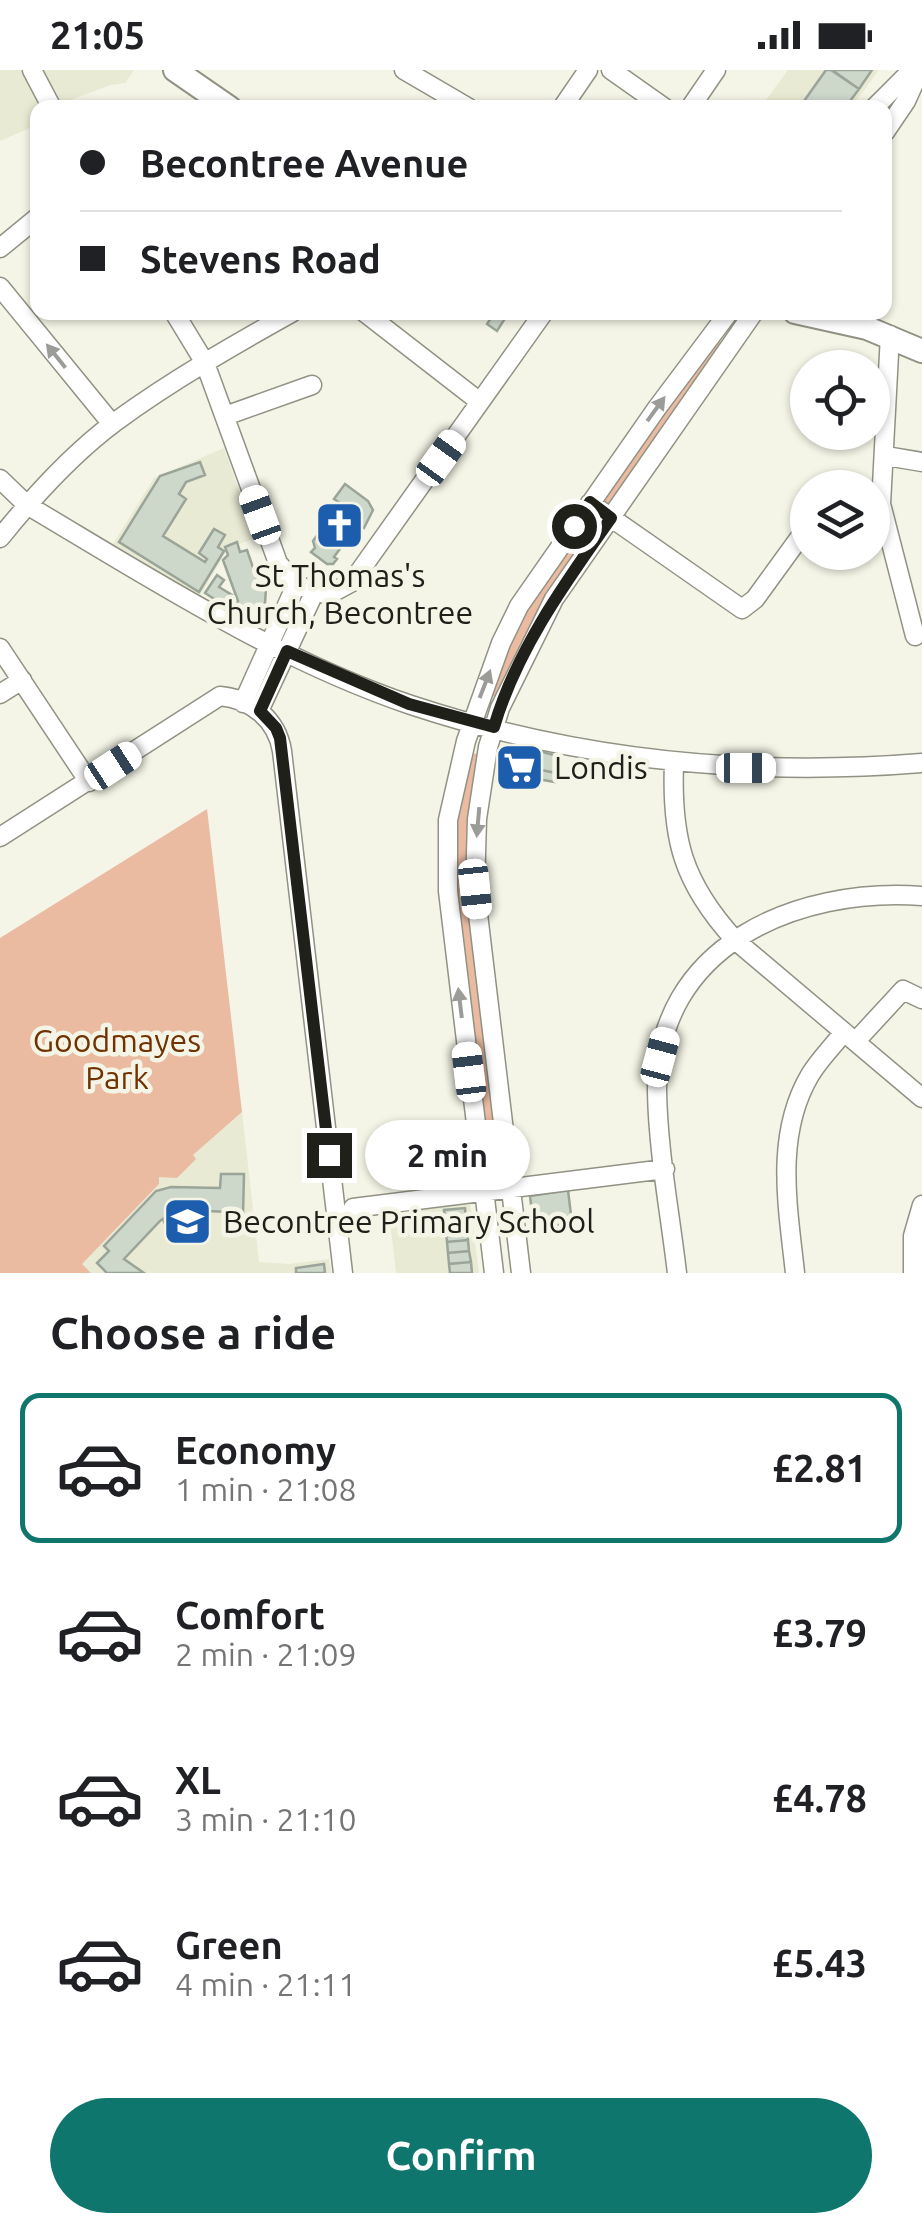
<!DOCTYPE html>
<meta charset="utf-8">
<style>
body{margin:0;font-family:Ubuntu,sans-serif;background:#f6f6f6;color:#202124;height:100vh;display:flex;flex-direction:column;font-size:38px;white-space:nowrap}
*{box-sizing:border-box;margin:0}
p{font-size:32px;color:#757577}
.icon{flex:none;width:55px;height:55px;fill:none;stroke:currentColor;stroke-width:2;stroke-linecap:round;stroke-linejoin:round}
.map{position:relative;height:1203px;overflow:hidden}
.side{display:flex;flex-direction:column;background:#fff;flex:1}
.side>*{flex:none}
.banner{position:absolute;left:30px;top:30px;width:862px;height:220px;border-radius:20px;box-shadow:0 2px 8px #0004;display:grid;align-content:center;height:220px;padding:0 50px;background:#fff}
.fabs{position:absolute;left:790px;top:280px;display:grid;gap:20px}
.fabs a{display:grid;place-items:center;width:100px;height:100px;border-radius:50%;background:#fff;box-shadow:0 2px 8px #0004;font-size:50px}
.end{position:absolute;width:45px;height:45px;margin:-22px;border:12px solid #20201b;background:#fff;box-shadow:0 0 0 5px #fff}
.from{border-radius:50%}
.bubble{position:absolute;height:70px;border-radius:35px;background:#fff;box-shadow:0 2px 8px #0004;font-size:32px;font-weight:700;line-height:70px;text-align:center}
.car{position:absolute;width:30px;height:60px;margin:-30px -15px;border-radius:12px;box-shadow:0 0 8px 2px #0007;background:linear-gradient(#fff 24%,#345 0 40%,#fff 0 76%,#345 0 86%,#fff 0)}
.banner b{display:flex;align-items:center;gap:35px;height:95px;font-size:38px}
.banner b+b{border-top:2px solid #e0e0e0}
.banner i{width:25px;height:25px;background:#202124}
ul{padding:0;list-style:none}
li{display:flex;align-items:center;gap:30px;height:150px;margin:0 20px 15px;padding:0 30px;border:5px solid transparent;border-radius:20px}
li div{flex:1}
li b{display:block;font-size:38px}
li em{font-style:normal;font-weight:700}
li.current{border-color:#0f766e}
li>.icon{width:90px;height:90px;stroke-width:1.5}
h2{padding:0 50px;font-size:45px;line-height:120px}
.cta{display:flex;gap:20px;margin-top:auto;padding:20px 50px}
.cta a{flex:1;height:115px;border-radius:60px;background:#0f766e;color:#fff;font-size:40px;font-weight:700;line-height:115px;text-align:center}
.status{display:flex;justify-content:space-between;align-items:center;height:70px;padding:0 50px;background:#fff;direction:ltr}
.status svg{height:28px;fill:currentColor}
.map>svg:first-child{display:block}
.built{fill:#e9ead3}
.green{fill:#eabaa1}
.building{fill:#cdd7ca;stroke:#9ba498;stroke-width:2.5}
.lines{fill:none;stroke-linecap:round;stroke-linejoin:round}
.minor-casing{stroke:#919284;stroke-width:21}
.major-casing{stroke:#919284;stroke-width:26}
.minor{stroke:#fff;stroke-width:18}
.major{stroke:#fff;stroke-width:22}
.oneway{fill:#9b9b98}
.route{stroke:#20201b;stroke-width:12}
.labels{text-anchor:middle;stroke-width:9;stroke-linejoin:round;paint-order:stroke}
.poi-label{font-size:32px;fill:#20201b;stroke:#f4f5e6;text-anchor:start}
.park-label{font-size:32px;fill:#713202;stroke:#f4f5e6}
</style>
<div class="status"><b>21:05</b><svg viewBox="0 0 49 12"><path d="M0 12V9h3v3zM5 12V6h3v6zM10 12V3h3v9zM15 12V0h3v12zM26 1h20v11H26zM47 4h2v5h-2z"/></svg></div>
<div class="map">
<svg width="922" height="1203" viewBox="0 0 922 1203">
<rect width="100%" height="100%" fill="#f4f5e6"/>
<path class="built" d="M0 0H22L44 37 38 38 37 55 0 71Z
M43 0H134L125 13 111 15 62 33Z
M788 0H879L852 37 760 38Z
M224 378 256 468 228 478 200 526 113 474 154 408Z
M242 1042 259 1192 289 1194 329 1189 331 1203H91L81 1194 159 1114V1107L193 1085Z
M470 1132 479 1203H396L389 1142Z"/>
<path class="green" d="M717 270 726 274 610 435 605 433V424Z
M595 445 600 450 525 567 499 628 485 624 509 565 588 447Z
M468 682 482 685 475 720 502 1091 486 1092 457 839 456 754Z
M207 739 242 1042 193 1085 196 1089 177 1108 159 1107V1114L82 1194 91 1203H0V868Z"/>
<path class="building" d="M826 0H831L859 19 845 38H799Z
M832 0H872L859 19Z
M495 242H509L497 261 487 254Z
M200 392 205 405 186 412 179 424 186 429 163 466 205 492 207 489 199 483 214 459 225 465 218 477 224 481 199 522 119 472 160 406Z
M345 414 368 431 373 440 364 458 358 454 334 487 337 489 333 494H327L311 482 315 478 313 471 340 433 334 429Z
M237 472 240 482 247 480 260 518H266L265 534 258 542 249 543 235 537 238 531 223 490 228 485 225 477Z
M217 505 224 510 219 517 232 525 225 536 205 523Z
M525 677 561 687 556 703 507 693 511 680 524 682Z
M507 693 556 703 555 712 506 704Z
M455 1056 462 1110 425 1115 423 1105 418 1106 417 1101 389 1105 385 1069Z
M221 1104H244L243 1146H229V1142L185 1140 192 1156 170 1166 163 1149 160 1151 124 1189 144 1203H107L97 1193 109 1181 104 1176 156 1121 171 1117 220 1118Z
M568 1120 572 1153 534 1159 530 1126Z
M465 1138 466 1150 445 1151 444 1140Z
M466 1150 467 1160 446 1162 445 1151Z
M467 1160 468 1170 447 1172 446 1162Z
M468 1170 469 1181 448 1183 447 1172Z
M469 1181 471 1192 449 1194 448 1183Z
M471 1192 472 1203H450L449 1194Z
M324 1194 325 1203H296V1198Z"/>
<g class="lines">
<defs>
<path id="minor" d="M32 0 52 38
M404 0 469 38
M611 0 665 38
M562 38 588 0
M690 38 716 0
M874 38 912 0
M885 62 906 31 920 0
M0 178 38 147
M0 217 112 354
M174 242 205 293 278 493 296 515 328 525 352 512 544 242
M364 242 480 332
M890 265 881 434 915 566
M225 346 312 315
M886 386 922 392
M0 409 27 435C150 508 275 589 411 635 577 690 749 707 922 693
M590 433 742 539 755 529 808 456
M0 468C33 427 72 384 115 352 171 311 232 276 293 242
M0 578 89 712
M0 624 22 610
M243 633 296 515
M259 641 314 523
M674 693C671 769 683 813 735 870L922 1028
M0 767 220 626C252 629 277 650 282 681L343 1203
M856 971 903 920 922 929
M353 1138 665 1099
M494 1203 448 821V750L466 671 501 573 519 536 657 338 729 242
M521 1203 475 819 477 749 488 677 500 638 554 529 754 242
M677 1203C670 1143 658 1081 657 1021 656 876 796 817 922 826
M795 1203C788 1137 774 1066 810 1005 819 990 833 976 844 962
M913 1203V1166L922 1135"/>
<path id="major" d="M175 0 230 38
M795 242 867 258 922 281"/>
</defs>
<use href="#minor" class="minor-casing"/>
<use href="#major" class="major-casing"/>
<use href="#minor" class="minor"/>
<use href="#major" class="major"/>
</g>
<defs><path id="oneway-solid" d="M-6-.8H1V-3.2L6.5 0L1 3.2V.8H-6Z" transform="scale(2.5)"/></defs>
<g class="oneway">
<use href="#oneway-solid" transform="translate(56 286) rotate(-129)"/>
<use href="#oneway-solid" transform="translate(656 339) rotate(-54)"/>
<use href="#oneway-solid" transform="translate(485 614) rotate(-69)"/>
<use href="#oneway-solid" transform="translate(478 752) rotate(95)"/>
<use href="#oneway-solid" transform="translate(460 933) rotate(-97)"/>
</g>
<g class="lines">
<path class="route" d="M329 1085 280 668 276 658 260 641 287 581 409 634 494 657C517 579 565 513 611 448L590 432 574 456"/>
</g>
<defs>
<symbol id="church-square" viewBox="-11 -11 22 22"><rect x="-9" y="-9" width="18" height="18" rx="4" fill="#1c5dae" stroke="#f4f5e6"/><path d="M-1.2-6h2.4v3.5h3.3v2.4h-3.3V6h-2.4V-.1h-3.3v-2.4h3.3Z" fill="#fff"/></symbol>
<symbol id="supermarket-square" viewBox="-11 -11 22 22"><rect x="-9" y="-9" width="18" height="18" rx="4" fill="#1c5dae" stroke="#f4f5e6"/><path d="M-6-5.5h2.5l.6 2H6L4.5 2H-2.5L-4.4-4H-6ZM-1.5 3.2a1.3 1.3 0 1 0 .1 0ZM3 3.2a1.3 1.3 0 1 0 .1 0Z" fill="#fff"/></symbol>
<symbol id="school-square" viewBox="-11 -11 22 22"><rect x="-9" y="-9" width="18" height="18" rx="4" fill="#1c5dae" stroke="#f4f5e6"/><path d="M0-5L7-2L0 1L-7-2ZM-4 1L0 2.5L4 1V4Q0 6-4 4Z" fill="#fff"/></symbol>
</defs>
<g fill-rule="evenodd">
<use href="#church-square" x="312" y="428" width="55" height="55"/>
<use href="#supermarket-square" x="492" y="670" width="55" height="55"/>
<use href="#school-square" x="160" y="1124" width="55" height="55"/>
</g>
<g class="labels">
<g class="poi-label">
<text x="340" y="517" text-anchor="middle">St Thomas's<tspan x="340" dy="37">Church, Becontree</tspan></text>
<text x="554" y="709">Londis</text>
<text x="223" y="1163">Becontree Primary School</text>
</g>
<g class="park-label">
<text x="117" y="982">Goodmayes<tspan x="117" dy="37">Park</tspan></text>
</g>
</g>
</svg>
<div class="fabs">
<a><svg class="icon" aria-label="locate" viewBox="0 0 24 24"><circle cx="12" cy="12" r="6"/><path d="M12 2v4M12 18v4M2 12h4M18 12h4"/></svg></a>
<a><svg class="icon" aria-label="layers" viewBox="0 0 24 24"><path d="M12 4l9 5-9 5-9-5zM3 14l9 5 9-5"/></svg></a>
</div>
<i class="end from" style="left:574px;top:456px"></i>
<i class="end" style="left:329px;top:1085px"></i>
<div class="bubble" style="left:365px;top:1050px;width:165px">2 min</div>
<i class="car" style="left:441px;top:388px;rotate:36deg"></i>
<i class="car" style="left:260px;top:445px;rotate:340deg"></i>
<i class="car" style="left:113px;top:696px;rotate:57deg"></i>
<i class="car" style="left:746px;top:698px;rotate:90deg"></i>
<i class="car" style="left:475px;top:819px;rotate:174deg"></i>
<i class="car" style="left:660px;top:987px;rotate:15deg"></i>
<i class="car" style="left:469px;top:1002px;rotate:353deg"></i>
<div class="banner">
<b><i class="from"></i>Becontree Avenue</b>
<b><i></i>Stevens Road</b>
</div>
</div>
<section class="side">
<h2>Choose a ride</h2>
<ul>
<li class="current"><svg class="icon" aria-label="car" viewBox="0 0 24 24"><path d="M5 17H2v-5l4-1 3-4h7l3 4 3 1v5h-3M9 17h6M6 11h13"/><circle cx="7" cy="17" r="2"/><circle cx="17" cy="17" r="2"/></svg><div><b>Economy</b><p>1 min · 21:08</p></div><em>£2.81</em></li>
<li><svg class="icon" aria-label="car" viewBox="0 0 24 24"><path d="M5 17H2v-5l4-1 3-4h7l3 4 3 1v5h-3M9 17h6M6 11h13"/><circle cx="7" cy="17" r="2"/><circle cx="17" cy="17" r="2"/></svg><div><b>Comfort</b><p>2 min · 21:09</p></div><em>£3.79</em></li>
<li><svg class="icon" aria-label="car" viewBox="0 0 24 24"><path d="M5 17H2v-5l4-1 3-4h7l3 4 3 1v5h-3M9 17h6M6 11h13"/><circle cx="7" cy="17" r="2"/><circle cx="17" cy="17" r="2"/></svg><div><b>XL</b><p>3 min · 21:10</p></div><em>£4.78</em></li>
<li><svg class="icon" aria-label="car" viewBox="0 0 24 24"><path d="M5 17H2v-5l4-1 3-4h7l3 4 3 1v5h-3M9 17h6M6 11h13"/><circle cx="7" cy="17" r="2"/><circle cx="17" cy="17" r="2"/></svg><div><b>Green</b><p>4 min · 21:11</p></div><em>£5.43</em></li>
</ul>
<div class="cta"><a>Confirm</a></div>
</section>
